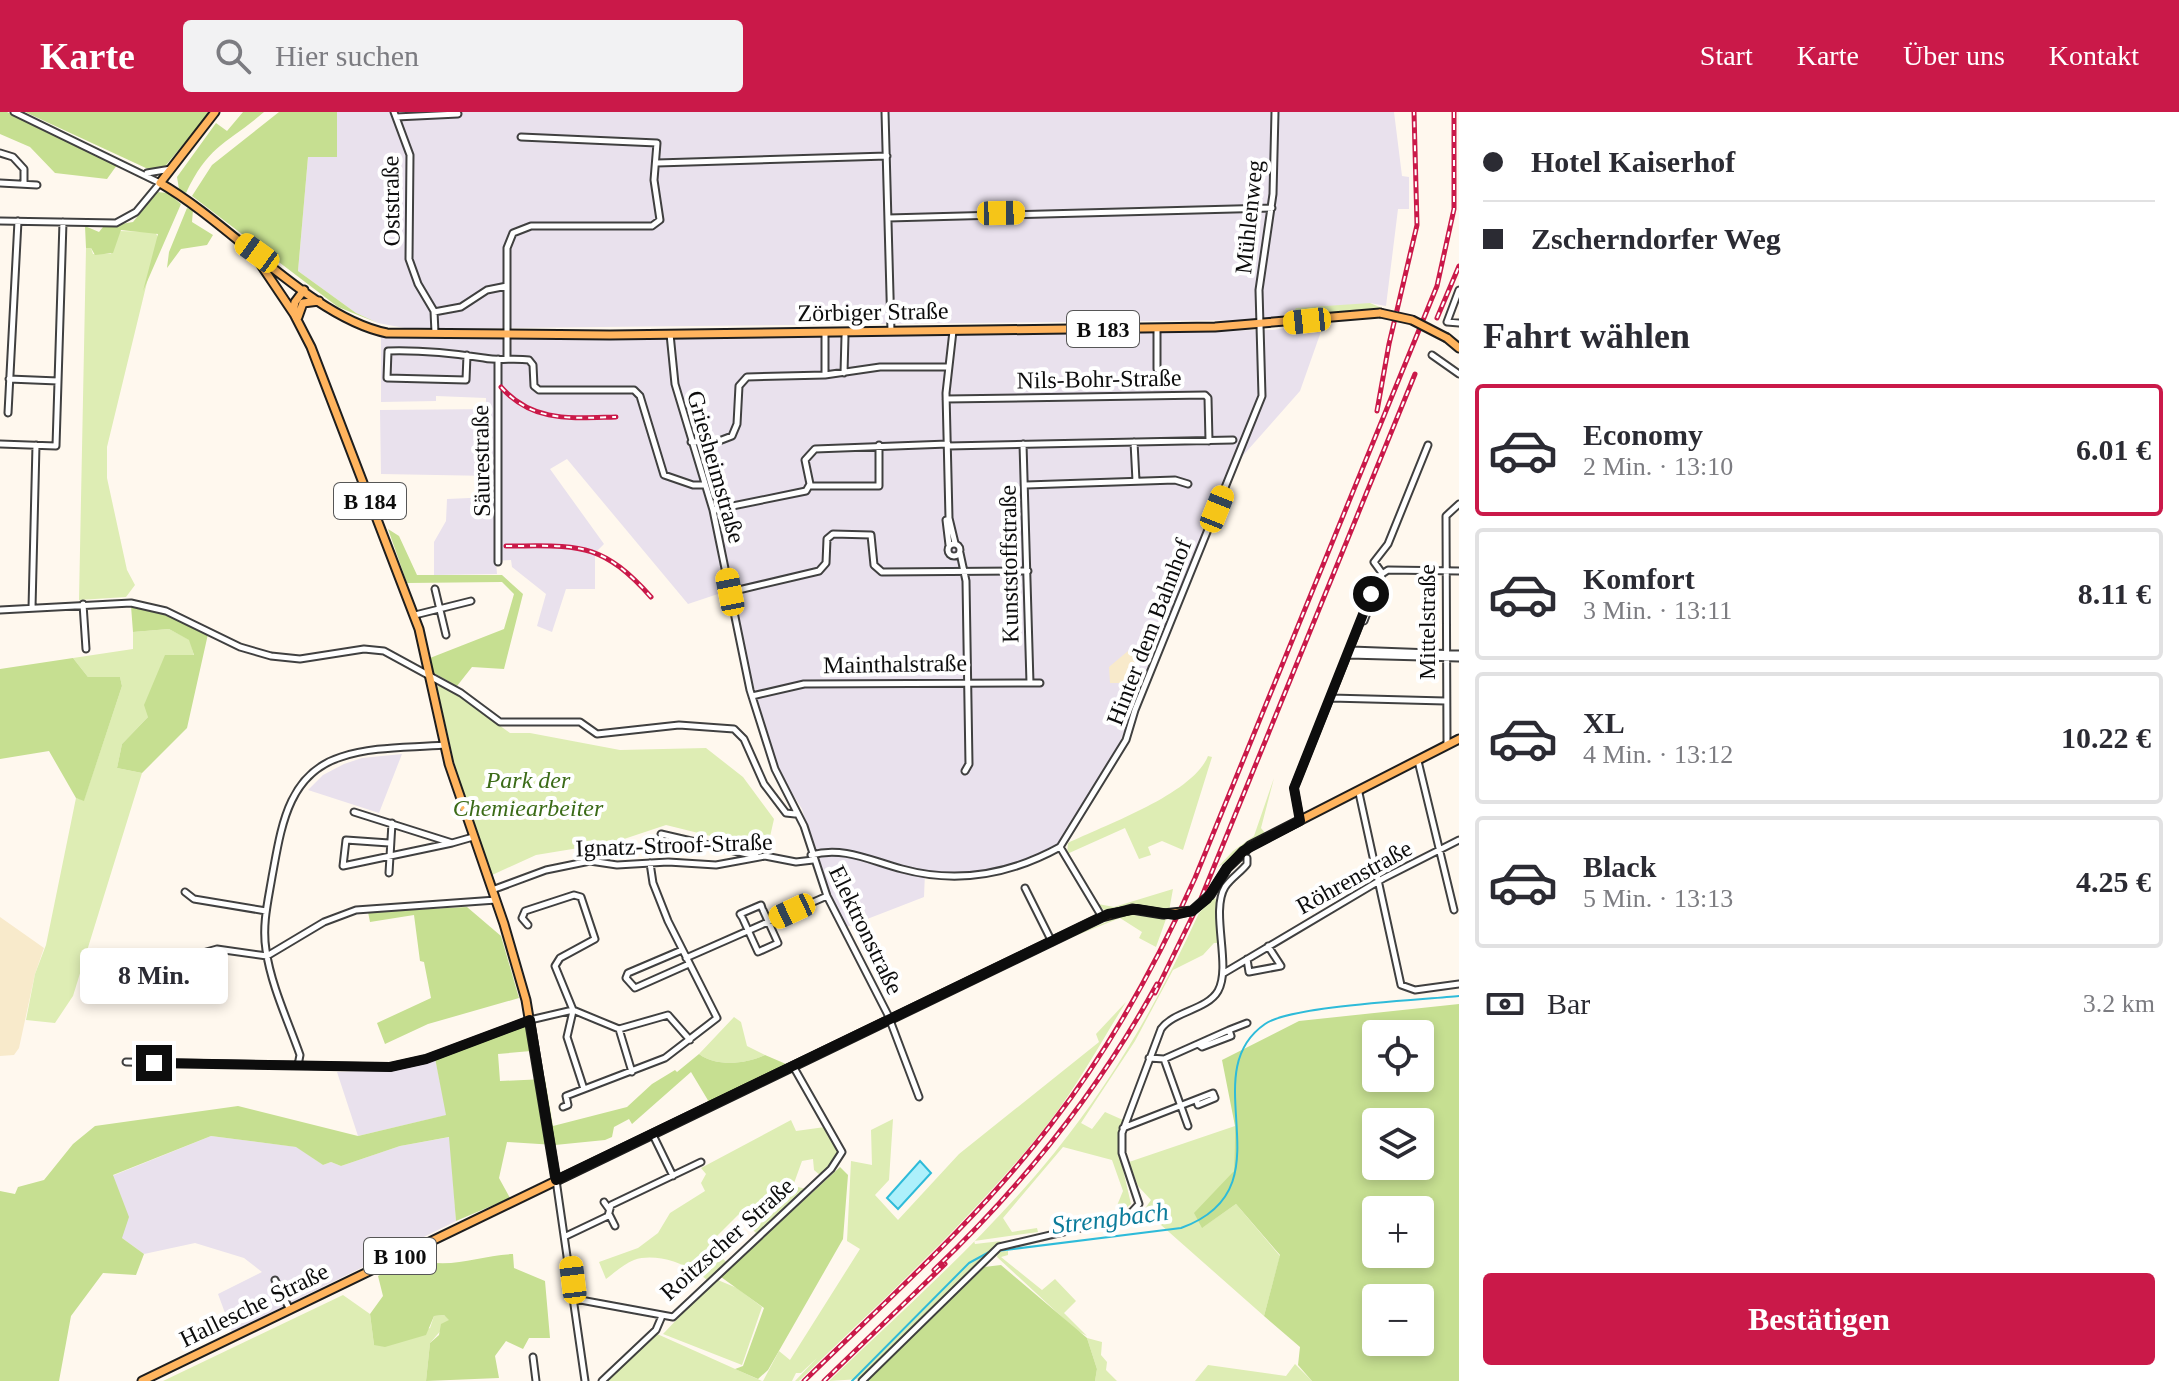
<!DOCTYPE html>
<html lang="de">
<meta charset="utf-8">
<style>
body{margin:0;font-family:Georgia,serif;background:#f2f2f3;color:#2b2b33;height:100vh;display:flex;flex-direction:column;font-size:30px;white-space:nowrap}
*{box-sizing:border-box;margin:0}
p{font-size:26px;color:#7c7c81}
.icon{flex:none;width:44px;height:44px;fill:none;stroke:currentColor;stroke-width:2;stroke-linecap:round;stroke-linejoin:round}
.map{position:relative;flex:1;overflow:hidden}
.panel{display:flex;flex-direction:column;background:#fff;width:720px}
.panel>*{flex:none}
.hud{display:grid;align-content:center;height:176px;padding:0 24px;background:#fff}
.controls{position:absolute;left:1362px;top:908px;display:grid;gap:16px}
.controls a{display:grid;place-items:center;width:72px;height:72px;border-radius:8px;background:#fff;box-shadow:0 4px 12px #0003;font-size:40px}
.end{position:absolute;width:36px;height:36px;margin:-18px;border:10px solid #0d0d0d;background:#fff;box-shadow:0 0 0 4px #fff}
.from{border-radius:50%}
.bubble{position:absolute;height:56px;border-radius:8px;background:#fff;box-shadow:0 4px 12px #0003;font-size:26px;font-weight:700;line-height:56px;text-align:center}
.car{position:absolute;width:24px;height:48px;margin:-24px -12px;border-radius:10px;box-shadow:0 0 6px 2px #0007;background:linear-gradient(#f5c518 24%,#345 0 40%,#f5c518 0 76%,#345 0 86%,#f5c518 0)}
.hud b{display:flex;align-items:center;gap:28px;height:76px;font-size:30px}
.hud b+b{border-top:2px solid #e1e1e2}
.hud i{width:20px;height:20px;background:#2b2b33}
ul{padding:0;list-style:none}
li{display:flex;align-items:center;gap:24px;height:132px;margin:0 16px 12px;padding:0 8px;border:4px solid #e1e1e2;border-radius:8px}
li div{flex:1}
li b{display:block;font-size:30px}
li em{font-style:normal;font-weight:700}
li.current{border-color:#ca1949}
li>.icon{width:72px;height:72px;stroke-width:1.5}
h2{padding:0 24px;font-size:36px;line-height:96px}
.pay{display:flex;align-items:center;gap:20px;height:88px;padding:0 24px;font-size:30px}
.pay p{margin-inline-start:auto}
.button{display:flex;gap:16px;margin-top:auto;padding:16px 24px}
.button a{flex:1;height:92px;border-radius:8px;background:#ca1949;color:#fff;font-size:32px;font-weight:700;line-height:92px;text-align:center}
header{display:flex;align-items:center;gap:48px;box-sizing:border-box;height:112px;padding:0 40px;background:#ca1949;color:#fff}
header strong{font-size:38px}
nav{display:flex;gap:44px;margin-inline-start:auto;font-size:28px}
.search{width:560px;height:72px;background:#f2f2f3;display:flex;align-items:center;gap:20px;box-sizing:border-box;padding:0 28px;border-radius:8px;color:#7c7c81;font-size:30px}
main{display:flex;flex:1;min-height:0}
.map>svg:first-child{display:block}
.industrial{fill:#e9e1ed}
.farmland{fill:#f8eacb}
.green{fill:#deedb4}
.forest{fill:#c6df91;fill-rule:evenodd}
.water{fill:#adf0fb;stroke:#2ebbd9;stroke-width:2}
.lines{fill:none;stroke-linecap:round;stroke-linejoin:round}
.stream{stroke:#2ebbd9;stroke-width:2}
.minor-casing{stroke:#404040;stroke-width:9}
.major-casing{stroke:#1e1e1e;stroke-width:11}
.minor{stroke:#fff;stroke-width:5}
.major{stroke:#ffb45e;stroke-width:7}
.rail-casing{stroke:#ca1949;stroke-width:5}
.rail{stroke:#fff;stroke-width:2;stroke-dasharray:6;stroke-linecap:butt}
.major-bridge-casing{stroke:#1e1e1e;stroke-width:11;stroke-linecap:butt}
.major-bridge{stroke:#ffb45e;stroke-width:7}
.route{stroke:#0d0d0d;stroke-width:10}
.labels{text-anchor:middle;stroke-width:8;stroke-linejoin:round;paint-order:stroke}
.shield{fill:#fff;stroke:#565656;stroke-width:2}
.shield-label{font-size:22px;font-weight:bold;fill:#0d0d0d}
.street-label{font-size:24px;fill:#0d0d0d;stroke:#fff}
.park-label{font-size:24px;font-style:italic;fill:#3b6b18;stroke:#fff}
.water-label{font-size:26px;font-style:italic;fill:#0c7c9b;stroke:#fff}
</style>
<header>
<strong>Karte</strong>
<div class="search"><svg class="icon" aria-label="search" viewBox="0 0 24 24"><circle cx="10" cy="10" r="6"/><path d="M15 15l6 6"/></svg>Hier suchen</div>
<nav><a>Start</a><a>Karte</a><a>Über uns</a><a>Kontakt</a></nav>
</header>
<main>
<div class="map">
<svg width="1459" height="1269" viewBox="0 0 1459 1269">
<rect width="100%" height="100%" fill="#fff8ee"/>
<path class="industrial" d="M337 0H1394L1402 64 1409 65V97H1398L1386 194 1370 191 1290 206 1251 208 410 217 378 211 356 201 298 159 308 45H337Z
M1324 211 1300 279 1239 348 1114 645 1055 737 1016 753 969 762 925 760 924 785 844 816 821 759 802 697 778 659 751 565 733 477 688 492 567 347 550 357 604 432 595 441V477H566L552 520 537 514 546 482 512 455 511 448 496 449 497 462 434 463V430L446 409 447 387 492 385V364L381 362 380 298 493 297 486 295V286L436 284V289L381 290V222L667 227 889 221 1272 218Z
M402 642 379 701 308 678 323 663 344 652 362 646Z
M435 946 447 1003 358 1024 337 960 395 957Z
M211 1024 297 1035 323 1053 331 1050 341 1054 400 1034 450 1025 456 1109 232 1220 218 1182 262 1160 244 1146 195 1131 144 1142 122 1126 112 1064Z"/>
<path class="farmland" d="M1128 539H1145L1131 571H1110L1109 555Z
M0 805 44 836 35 862 19 936 14 943 0 944Z"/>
<path class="green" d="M118 119 155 120 158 125 107 335V366L127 458 135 473 126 485 79 488 86 136H91L93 142H111Z
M1370 191 1389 199 1364 197 1290 206 1296 196Z
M169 517 190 528 194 544 185 546 148 605 122 632 117 656 142 661 73 884 55 911 26 908 35 862 46 833 76 686 84 688 122 574 120 565H88L73 546 133 537V520Z
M442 572 510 621H530L620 638 706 636 743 665 774 707 767 738 666 713 615 730 536 743 492 763 462 684 437 575Z
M1208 644 1212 645 1183 738 1162 729 1148 735 1151 743 1139 747 1125 716 1067 742 1068 731C1105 713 1193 682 1208 644Z
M1274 666 1261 716 1265 721 1217 756 1233 739 1254 724Z
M1173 777 1169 799 1132 792 1104 798 1098 792 1114 795Z
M1213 786 1220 788 1219 831H1214L1203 843 1173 858 1135 929 1081 1011 1092 1017 1105 1000 1123 1008 1118 1036 1131 1092 1121 1100 1116 1096 1123 1079 1112 1048 1063 1035 1003 1106 1012 1120 1037 1116 1038 1120 974 1129 975 1132 1001 1129 860 1267 829 1269C906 1195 988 1123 1055 1040 1114 967 1160 886 1199 801Z
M1125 802 1166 807 1156 835 1139 826 1142 820 1120 806 1055 832Z
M1126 890C1101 930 1079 971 1050 1009 976 1104 885 1185 799 1269H795L817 1246 801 1261H796L792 1269H763L779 1239 790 1248 860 1137 847 1129 851 1049 872 1053 871 1018 893 1007 889 1068 875 1083 898 1108 959 1042 1099 930 1096 922Z
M734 905 741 910 747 934 765 943C746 952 716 955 699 942Z
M791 1008 796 1019 825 1015 839 1039 821 1064 814 1058 813 1047 802 1049 793 1074 807 1077 757 1122 738 1103 709 1132 727 1151 713 1166 737 1176 762 1195 742 1253 663 1222 701 1182 708 1169C691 1153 657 1140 634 1148 624 1152 614 1161 606 1167L599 1150 638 1136 658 1121 670 1101 705 1079 701 1071 706 1062 701 1056Z
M1235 1014 1234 1059 1203 1115 1236 1092 1280 1144 1264 1204 1144 1098 1151 1088 1138 1074 1129 1050Z
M1008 1139V1143L1001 1145 1042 1178 1055 1167 1076 1189 1064 1201 1087 1224 1076 1218 997 1145 998 1140Z
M343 1183 370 1202 374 1233 430 1216 434 1204 444 1203 450 1208 430 1231 426 1269H163Z
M655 1221 762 1269H605Z
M1087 1226 1102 1230 1101 1243 1107 1250 1106 1258 1117 1269H1095L1097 1257Z
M1295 1252 1312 1269H1195L1208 1253 1286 1264Z"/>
<path class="forest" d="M0 0H7L117 53 107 67 55 61 30 35 0 22Z
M25 0H210L162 58 148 57Z
M243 0H264C227 32 209 32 186 81L179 77 177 65 216 11 227 19Z
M279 0H337V45H308L298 159 356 201 378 211 338 195 192 84 212 53Z
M157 80 168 81 181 92 143 179 158 122 121 118 113 141 95 143 91 136H86L85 114 99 120 103 115 133 110Z
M187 96 193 98 192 110 213 123 207 133 181 137 167 156 169 140Z
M388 417 399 424 417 463H502L523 482 504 557 472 555 457 574 434 561 430 546 504 517 514 482 502 470 407 471Z
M131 494 174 505 208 522 187 616 142 661 117 656 122 632 148 605 144 593 165 543H194L189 528 169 517 133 520Z
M73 546 88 565H120L122 574 84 689 76 686 49 639 0 647V557Z
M467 795 501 824 519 886 428 912 385 932 377 911 431 886 424 850 420 849 414 803 370 810 368 800Z
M1459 892V1269H1312L1298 1253 1300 1235 1264 1204 1280 1143 1236 1092 1202 1116 1194 1101 1234 1059 1235 1014 1222 948 1299 909ZM1376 922H1420V966H1376ZM1376 1010H1420V1054H1376ZM1376 1098H1420V1142H1376ZM1376 1186H1420V1230H1376Z
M527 912 531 939 498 942 500 969 545 967 553 1014 627 995 652 972 675 958 677 960 699 942C716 955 746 952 765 943L786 952 709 990 691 960 632 1012 629 1007 614 1015 612 1025 605 1028 555 1033 507 1030 499 1066 510 1086 456 1109 449 1025 400 1034 341 1054 331 1050 323 1053 296 1035 211 1024 113 1063 129 1105 122 1126 144 1142 136 1163 103 1161 71 1204 59 1269H0V1079L15 1082 18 1075 44 1068 73 1032 95 1014 238 994 358 1024 446 1003 435 946Z
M840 1055 848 1063 843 1127 768 1258 758 1267 735 1257 743 1254 764 1196 721 1165Z
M423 1138 428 1150C457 1155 483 1143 513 1142L514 1156 545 1169 550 1226H529L523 1237 506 1229 495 1244 499 1266 426 1269 430 1231 439 1223 441 1212 449 1208 444 1203 434 1204 426 1223 385 1235 374 1233 370 1202 383 1184 378 1164Z
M1001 1153 1087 1226 1097 1257 1095 1269H865L963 1171 984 1155Z"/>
<path class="water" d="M920 1049 931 1061 898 1097 887 1086Z"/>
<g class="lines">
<path class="stream" d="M997 1139 1181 1116C1292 1076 1191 963 1265 912 1290 894 1421 888 1459 884
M852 1269 969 1151 991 1139"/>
<defs>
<path id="minor" d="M394 0 410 43 409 147 418 172 434 199 435 221
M885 0 891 219
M396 5 458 2
M0 41 13 45 24 57V72
M657 51 887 44
M147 61 171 57
M0 71 37 73
M888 106 1272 96
M0 109 116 111 136 100 160 71 14 0
M1459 178 1447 210 1459 211
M434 200 461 195 487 178 507 174
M953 219 946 281 949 406 955 431
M670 222 675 272 713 398 750 578 775 657 804 714 827 784 888 903 919 985
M467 243 466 268 387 266 388 239C421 238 451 241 484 246 498 249 514 246 529 248L533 253 534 274 539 278H634L640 284 664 363 693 373H705
M1432 243 1459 262
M498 247V450
M507 247V136L513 121 531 114H652L660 108 654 68 657 31 521 25
M1157 257V216
M844 261 845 224
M825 263V223
M9 267 58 269
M946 287 1205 283 1208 286 1209 329
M8 301 18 109
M691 330 719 329 732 324 737 312 739 274 747 265 825 263 880 255H948
M1134 330 1136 369
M0 332 56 334 63 110
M1023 332 1030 571
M948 334 1233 328
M1026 373 1175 368 1188 372
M809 374H879V333
M713 398 806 379 810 372 805 348 815 337 948 332
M946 408 949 433
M948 438a6 6 0 1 1 12 0a6 6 0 1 1-12 0Z
M960 441 966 469 969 652 965 659
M1382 461 1374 450 1388 432 1428 333
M435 477 446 523
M730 480 819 459 826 451 827 427 833 422 871 423 874 453 882 460 1028 459
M83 492 86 537
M32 496 36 333
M0 498 131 491 166 499 240 535 271 544 300 547 364 537 384 539 461 581 500 610H580L597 622 679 613 734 617 744 627 764 672 786 701 795 702
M415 503 471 489
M1364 509 1382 462
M1351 538 1459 542
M1349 543 1459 546
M752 584 804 572 1040 571
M1331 586 1445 589
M1447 633 1446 404 1459 392
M1418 649 1454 798
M1359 681 1401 873 1415 878 1459 872
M354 700 452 731 473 725
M1300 708 1294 676 1379 464 1388 458 1459 459
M661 722 756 744
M389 731 346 728 343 754 452 731
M1060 735 1126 628 1135 598 1262 284 1259 178 1273 82 1275 0
M1060 735 1102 805
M811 743C844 734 871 749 902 757 957 772 1011 762 1060 735
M389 761 392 711
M1025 776 1052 830
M492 778 546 758 590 749 617 753 668 750 716 753 765 744 796 750 813 748
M185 780 194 787 266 799
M742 805 740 802 761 793 762 796
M743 807 758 840 778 831 763 798
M528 813 522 806 525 799 574 783 581 785 595 827 560 846 555 854 573 898 619 917 632 960
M682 838 628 861 626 866 635 876 689 852
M686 846 827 784
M1247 847 1249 860 1281 854 1268 834
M135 860 217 837 267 844 324 810 356 798 496 788
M1224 861 1384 766 1459 728
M573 899 567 925 584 977
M619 917 668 903 690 928
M1229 918 1247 911
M1149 946 1164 947 1229 918 1231 924 1202 935 1198 932
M1164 947 1188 1014
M126 950 390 955 426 947 530 908 573 898
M298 953 300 943C288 909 271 873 266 838 262 813 268 789 272 765 281 717 287 662 341 645 374 634 410 636 444 633
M563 995 568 993 566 984 665 946 717 906 668 809 653 771 650 751
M1123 1016 1213 981 1215 986 1198 993 1197 990
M653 1023 673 1064
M556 1068 585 1269
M604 1090 609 1097
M609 1102 615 1114
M566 1124 608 1104 611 1093 701 1050
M275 1168 290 1198
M575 1187 673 1205 831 1057 842 1040 793 954
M533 1245 536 1269
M602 1269 656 1218 662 1204
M862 1269 999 1135 1127 1105 1139 1092 1122 1041V1021L1161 917C1174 899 1207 898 1218 879 1232 854 1210 800 1225 775 1231 766 1241 760 1247 752V746"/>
<path id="major" d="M215 0 160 71C230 111 312 206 387 221L610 223 1215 215 1380 201
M255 144 294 202 311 235 419 517 449 652 504 812 526 888 556 1068
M293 200 295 190 304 178
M298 205 303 191 319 189
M1447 226 1459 236
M1210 783 1227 756 1250 734 1459 627
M142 1269 1102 805 1132 797 1163 802"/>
</defs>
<use href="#minor" class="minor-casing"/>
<use href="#major" class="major-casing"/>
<use href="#minor" class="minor"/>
<use href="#major" class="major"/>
<defs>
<path id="rail" d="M1437 206 1459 154
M501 275C533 311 572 306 616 305
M1377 299 1389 232 1417 113 1414 0
M506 434C577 434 600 428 651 485
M1155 881 1200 789 1415 262
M934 1158C1023 1073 1098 980 1157 872
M804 1269C889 1186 979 1106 1052 1011 1111 935 1156 853 1195 766L1437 174 1454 97V0
M824 1269 945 1152"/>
</defs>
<use href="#rail" class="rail-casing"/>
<use href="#rail" class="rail"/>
<defs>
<path id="major-bridge" d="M1380 201 1412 208 1447 226
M1163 802 1192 799 1210 783"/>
</defs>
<use href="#major-bridge" class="major-bridge-casing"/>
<use href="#major-bridge" class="major-bridge"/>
</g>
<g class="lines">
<path class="route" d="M154 951 390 955 426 947 530 908 556 1068 1108 802 1137 797 1175 803 1192 799 1207 787 1227 756 1243 739 1300 709 1294 676 1371 482"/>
</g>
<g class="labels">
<g class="shield">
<rect x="1067" y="199" width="72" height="36" rx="6"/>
<rect x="334" y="371" width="72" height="36" rx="6"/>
<rect x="364" y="1126" width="72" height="36" rx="6"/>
</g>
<g class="shield-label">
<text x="1103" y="225">B 183</text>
<text x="370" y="397">B 184</text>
<text x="400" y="1152">B 100</text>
</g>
<g class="street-label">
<text transform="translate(391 89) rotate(-91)" y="8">Oststraße</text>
<text transform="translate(1249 105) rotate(-84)" y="8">Mühlenweg</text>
<text transform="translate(873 200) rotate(-1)" y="8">Zörbiger Straße</text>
<text transform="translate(1099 267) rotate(-1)" y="8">Nils-Bohr-Straße</text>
<text transform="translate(481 349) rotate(-91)" y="8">Säurestraße</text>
<text transform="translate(716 355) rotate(74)" y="8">Griesheimstraße</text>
<text transform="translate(1009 452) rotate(-91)" y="8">Kunststoffstraße</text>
<text transform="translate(1427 510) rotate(-90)" y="8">Mittelstraße</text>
<text transform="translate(1149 520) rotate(-69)" y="8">Hinter dem Bahnhof</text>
<text transform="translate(895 552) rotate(-1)" y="8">Mainthalstraße</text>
<text transform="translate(674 733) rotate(-2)" y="8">Ignatz-Stroof-Straße</text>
<text transform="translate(1354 765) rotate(-29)" y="8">Röhrenstraße</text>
<text transform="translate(866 818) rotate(64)" y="8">Elektronstraße</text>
<text transform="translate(727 1127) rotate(-42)" y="8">Roitzscher Straße</text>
<text transform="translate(254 1193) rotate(-26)" y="8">Hallesche Straße</text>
</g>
<g class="park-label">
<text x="528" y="676">Park der<tspan x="528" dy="28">Chemiearbeiter</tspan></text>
</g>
<g class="water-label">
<text transform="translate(1110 1106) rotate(-7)" y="9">Strengbach</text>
</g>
</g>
</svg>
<div class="controls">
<a><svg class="icon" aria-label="locate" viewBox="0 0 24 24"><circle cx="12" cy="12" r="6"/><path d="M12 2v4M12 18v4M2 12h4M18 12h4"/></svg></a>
<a><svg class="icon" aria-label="layers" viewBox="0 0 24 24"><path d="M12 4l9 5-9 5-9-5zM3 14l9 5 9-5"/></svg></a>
<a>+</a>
<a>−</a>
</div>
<i class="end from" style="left:1371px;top:482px"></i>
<i class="end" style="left:154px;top:951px"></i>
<div class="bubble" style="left:80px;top:836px;width:148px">8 Min.</div>
<i class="car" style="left:1001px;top:101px;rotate:89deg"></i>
<i class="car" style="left:257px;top:141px;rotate:306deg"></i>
<i class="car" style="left:1307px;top:209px;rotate:264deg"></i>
<i class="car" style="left:1217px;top:397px;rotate:22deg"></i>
<i class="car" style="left:730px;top:480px;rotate:349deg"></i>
<i class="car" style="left:792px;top:799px;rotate:245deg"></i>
<i class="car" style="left:573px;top:1168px;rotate:353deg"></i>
</div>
<section class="panel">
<div class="hud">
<b><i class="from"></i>Hotel Kaiserhof</b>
<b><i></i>Zscherndorfer Weg</b>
</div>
<h2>Fahrt wählen</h2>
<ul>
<li class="current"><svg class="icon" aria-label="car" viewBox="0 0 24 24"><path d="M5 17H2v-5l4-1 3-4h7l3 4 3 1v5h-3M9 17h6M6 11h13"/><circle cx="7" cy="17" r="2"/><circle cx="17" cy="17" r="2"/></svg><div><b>Economy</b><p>2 Min. · 13:10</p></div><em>6.01 €</em></li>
<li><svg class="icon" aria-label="car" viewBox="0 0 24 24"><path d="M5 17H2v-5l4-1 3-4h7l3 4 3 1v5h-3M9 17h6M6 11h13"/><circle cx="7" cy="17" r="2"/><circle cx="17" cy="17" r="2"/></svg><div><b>Komfort</b><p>3 Min. · 13:11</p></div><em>8.11 €</em></li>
<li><svg class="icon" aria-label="car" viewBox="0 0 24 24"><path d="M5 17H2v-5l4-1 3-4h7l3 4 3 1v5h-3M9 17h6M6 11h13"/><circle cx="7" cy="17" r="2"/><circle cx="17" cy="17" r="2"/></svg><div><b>XL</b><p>4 Min. · 13:12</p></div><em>10.22 €</em></li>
<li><svg class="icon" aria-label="car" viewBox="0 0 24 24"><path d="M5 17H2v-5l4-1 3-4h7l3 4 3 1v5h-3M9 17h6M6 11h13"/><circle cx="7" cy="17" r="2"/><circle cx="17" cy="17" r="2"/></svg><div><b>Black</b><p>5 Min. · 13:13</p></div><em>4.25 €</em></li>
</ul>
<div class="pay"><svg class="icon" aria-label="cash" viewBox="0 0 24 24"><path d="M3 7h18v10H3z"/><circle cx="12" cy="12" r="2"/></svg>Bar<p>3.2 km</p></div>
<div class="button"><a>Bestätigen</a></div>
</section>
</main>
